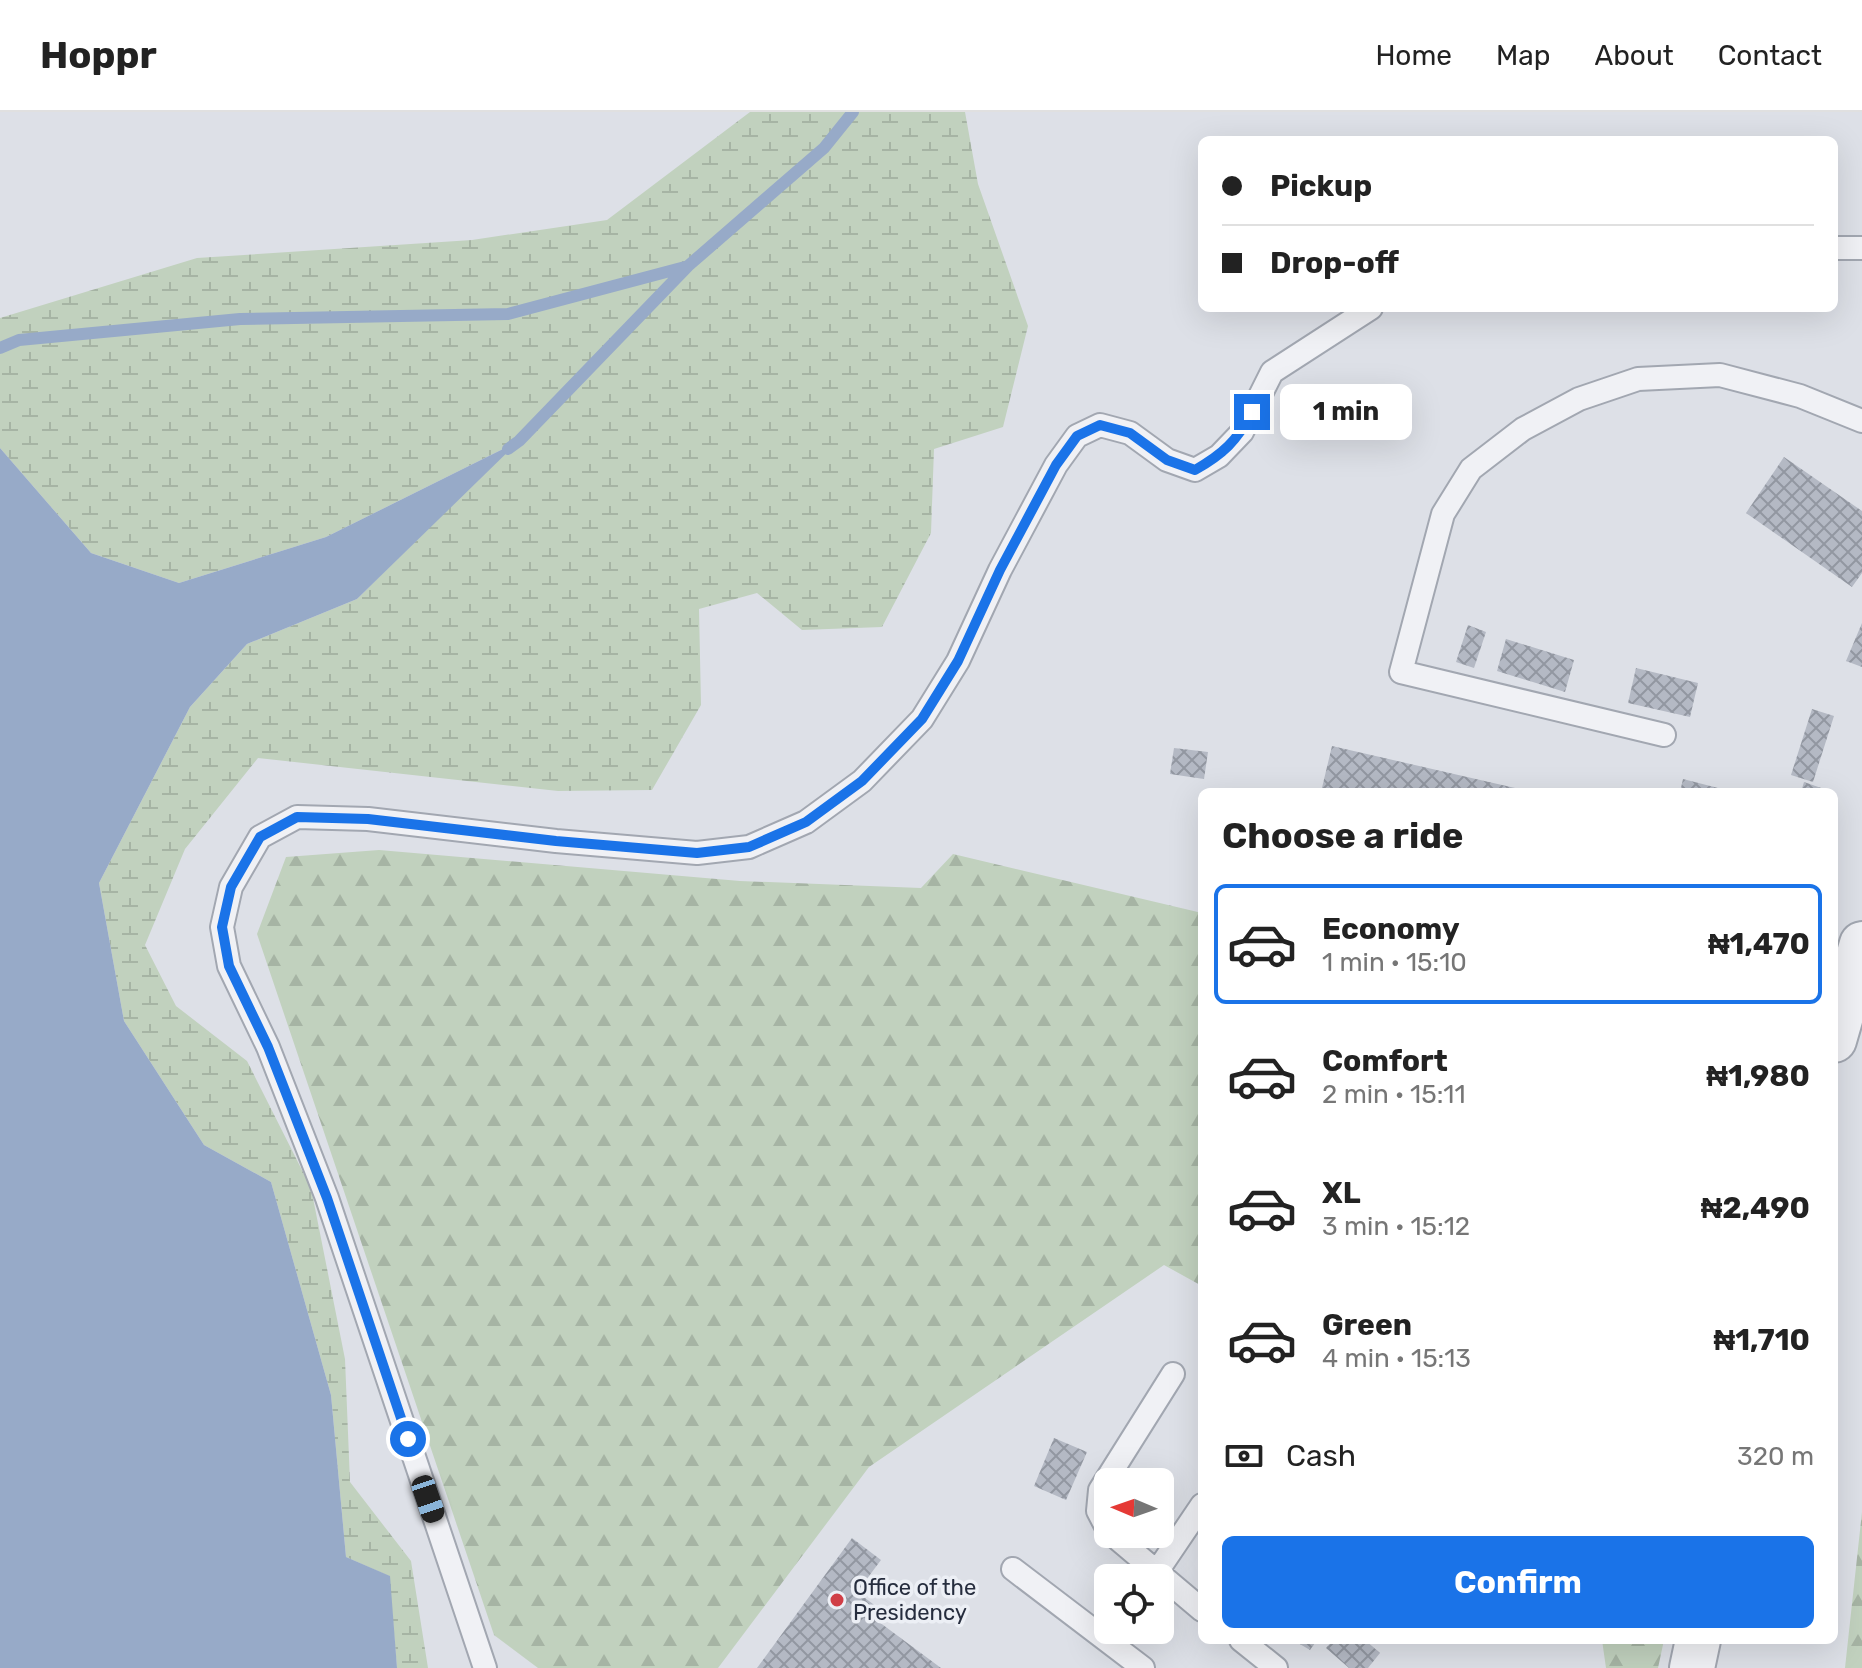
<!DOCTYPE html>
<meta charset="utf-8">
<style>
body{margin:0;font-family:Rubik,sans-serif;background:#f2f2f2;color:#222;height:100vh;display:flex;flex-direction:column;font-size:30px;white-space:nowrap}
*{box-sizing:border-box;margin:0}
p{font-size:26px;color:#767676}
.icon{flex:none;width:44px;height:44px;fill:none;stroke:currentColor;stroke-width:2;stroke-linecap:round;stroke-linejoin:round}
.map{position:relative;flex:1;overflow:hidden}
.sheet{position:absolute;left:1198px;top:676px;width:640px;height:856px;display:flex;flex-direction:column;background:#fff;border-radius:12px;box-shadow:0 8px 32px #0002}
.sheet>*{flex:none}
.banner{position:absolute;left:1198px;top:24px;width:640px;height:176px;border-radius:12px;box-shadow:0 8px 32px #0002;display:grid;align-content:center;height:176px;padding:0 24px;background:#fff}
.needle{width:52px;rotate:272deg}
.fabs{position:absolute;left:1094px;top:1356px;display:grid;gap:16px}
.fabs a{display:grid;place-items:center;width:80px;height:80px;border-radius:12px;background:#fff;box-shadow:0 8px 32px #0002;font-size:40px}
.end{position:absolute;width:36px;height:36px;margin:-18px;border:10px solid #1a73e8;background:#fff;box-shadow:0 0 0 4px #fff}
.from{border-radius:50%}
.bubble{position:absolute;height:56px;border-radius:12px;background:#fff;box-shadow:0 8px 32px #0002;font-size:26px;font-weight:700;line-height:56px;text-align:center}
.car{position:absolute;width:24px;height:48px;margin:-24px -12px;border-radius:10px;box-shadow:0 0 6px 2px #0007;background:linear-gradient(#222 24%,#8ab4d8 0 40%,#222 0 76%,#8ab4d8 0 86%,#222 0)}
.banner b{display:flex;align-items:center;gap:28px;height:76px;font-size:30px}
.banner b+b{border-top:2px solid #e0e0e0}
.banner i{width:20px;height:20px;background:#222}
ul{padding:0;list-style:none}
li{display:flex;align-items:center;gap:24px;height:120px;margin:0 16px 12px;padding:0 8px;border:4px solid transparent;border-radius:12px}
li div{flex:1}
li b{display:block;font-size:30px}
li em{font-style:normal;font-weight:700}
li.selected{border-color:#1a73e8}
li>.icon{width:72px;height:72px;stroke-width:1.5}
h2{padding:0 24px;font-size:36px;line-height:96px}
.pay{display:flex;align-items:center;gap:20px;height:88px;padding:0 24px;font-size:30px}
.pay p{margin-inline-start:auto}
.cta{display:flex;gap:16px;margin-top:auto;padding:16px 24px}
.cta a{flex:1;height:92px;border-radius:12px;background:#1a73e8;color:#fff;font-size:32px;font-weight:700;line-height:92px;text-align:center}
header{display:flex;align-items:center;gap:48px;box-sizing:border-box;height:112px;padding:0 40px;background:#fff;border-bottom:2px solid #e0e0e0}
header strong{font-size:38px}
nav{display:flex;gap:44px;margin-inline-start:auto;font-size:28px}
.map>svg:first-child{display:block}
.forest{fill:url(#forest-firs)}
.wetland{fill:url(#wetland-marsh)}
.water{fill:#97aac8}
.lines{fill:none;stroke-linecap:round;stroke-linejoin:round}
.stream{stroke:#97aac8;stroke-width:12}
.building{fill:url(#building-cross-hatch)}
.service-casing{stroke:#a2a7b1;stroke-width:26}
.minor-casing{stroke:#a2a7b1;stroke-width:48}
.service{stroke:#f0f1f5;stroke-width:22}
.minor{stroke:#f0f1f5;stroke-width:44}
.route{stroke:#1a73e8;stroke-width:10}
.poi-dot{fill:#d03e46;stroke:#eceff5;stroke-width:3}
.labels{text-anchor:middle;stroke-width:7;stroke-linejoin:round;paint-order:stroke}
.poi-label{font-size:22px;fill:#262d3e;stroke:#eceff5;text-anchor:start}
</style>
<header>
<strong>Hoppr</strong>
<nav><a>Home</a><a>Map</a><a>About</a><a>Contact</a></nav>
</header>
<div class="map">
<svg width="1862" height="1556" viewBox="0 0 1862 1556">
<defs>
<pattern id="forest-firs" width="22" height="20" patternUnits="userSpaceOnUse" patternTransform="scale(2)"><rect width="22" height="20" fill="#c1d1be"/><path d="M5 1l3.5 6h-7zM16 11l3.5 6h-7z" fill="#a6b4a4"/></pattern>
<pattern id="wetland-marsh" width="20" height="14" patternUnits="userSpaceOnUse" patternTransform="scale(2)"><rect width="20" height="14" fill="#c1d1be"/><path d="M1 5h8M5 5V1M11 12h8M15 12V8" fill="none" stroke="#a6b4a4"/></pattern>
<pattern id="building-cross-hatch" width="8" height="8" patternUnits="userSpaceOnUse" patternTransform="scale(2)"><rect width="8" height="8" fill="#b4b9c4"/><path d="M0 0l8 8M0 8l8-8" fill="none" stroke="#9297a1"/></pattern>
</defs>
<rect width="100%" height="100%" fill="#dde0e7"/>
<path class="forest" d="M379 738 740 769 921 776 953 742 1202 801V1174L1164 1153 869 1355 718 1556H538L494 1523 257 822 286 745Z
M1862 1400V1556H1845Z
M1602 1528H1664L1658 1556H1606Z"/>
<path class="wetland" d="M750 0H965L978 72 1028 214 1003 315 934 337 931 421 882 515 802 518 757 481 699 497 701 593 652 678 558 679 258 646 185 737 145 833 176 894 247 949 311 1076 345 1247 350 1370 411 1449 428 1556H397L389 1464 346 1445 331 1283 271 1070 204 1033 124 909 99 771 190 595 247 532 357 487 515 331 326 425 179 471 91 441 0 336V206L197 146 472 128 607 108Z"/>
<path class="water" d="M519 329 357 487 247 532 190 595 99 771 124 909 204 1033 271 1070 331 1283 346 1445 390 1464 397 1556H0V336L91 441 179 471 326 425Z"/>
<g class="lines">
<path class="stream" d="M0 236 19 228 240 207 508 202 685 155
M508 337 519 329 688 154 824 36 853 0"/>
</g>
<path class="building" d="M1784 345 1862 399V461L1852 475 1746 401Z
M1862 511V555L1846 549Z
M1468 513 1486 520 1474 556 1456 550Z
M1506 527 1574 548 1565 580 1497 559Z
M1636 556 1698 571 1690 605 1628 591Z
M1812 597 1834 604 1813 670 1791 663Z
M1332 634 1528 679 1527 680H1321Z
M1174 636 1208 640 1204 667 1170 662Z
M1683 667 1718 676 1717 680H1680Z
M1804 670 1824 677 1823 680H1801Z
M1054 1326 1087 1340 1066 1388 1034 1374Z
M852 1426 881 1448 857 1480 877 1495 871 1504 941 1556H757Z
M1293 1528H1317L1310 1538Z
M1333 1528H1365L1380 1541 1368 1556H1349L1326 1536Z"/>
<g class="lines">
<defs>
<path id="service" d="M1834 136H1862
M1664 623 1401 560 1443 402 1471 357 1523 317 1579 287 1638 267 1720 263 1800 284 1862 309
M1108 1418 1098 1399 1100 1378 1173 1262
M1112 1422 1202 1498
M1013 1457 1143 1556
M1156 1461 1202 1393
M1241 1528 1276 1556
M485 1556 327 1086 268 935 229 854 222 815 231 775 260 725 297 705 368 707 556 729 697 741 749 735 806 710 862 669 922 607 958 549 1000 458 1056 353 1077 324 1100 313 1130 321 1167 348 1195 358 1219 344 1242 320 1272 260 1371 196"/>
<path id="minor" d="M1834 928 1862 832
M1692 1556 1698 1528"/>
</defs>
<use href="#service" class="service-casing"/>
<use href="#minor" class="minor-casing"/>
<use href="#service" class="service"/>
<use href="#minor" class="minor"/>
</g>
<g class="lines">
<path class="route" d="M408 1327 327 1086 268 935 229 854 222 815 231 775 260 725 297 705 368 707 556 729 697 741 749 735 806 710 862 669 922 607 958 549 1000 458 1056 353 1077 324 1100 313 1130 321 1167 348 1195 358C1223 342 1237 329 1252 300"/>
</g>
<circle class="poi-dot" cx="837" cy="1488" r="8"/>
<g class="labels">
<g class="poi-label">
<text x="853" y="1483">Office of the<tspan x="853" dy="25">Presidency</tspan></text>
</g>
</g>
</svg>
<div class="fabs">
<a><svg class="needle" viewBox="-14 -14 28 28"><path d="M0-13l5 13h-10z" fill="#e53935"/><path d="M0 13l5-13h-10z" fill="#767676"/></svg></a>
<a><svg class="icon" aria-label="locate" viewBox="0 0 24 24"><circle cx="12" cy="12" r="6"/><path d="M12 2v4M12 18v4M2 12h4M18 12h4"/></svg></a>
</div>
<i class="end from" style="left:408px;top:1327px"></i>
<i class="end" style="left:1252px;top:300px"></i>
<div class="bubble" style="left:1280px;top:272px;width:132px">1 min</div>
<i class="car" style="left:428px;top:1387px;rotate:161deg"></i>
<div class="banner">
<b><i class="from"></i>Pickup</b>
<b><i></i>Drop-off</b>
</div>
<section class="sheet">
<h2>Choose a ride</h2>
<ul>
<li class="selected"><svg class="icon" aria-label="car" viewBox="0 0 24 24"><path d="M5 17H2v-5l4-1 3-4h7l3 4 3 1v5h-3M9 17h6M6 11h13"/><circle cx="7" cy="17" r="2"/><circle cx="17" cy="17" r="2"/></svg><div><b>Economy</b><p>1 min · 15:10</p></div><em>₦1,470</em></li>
<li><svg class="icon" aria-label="car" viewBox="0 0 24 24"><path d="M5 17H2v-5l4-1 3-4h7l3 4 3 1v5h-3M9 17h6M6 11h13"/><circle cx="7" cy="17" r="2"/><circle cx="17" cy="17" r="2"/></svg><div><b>Comfort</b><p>2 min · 15:11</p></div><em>₦1,980</em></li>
<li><svg class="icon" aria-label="car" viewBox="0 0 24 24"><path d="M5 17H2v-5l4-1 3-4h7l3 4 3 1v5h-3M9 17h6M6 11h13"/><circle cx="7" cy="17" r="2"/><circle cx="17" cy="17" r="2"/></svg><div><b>XL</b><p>3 min · 15:12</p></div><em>₦2,490</em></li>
<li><svg class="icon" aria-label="car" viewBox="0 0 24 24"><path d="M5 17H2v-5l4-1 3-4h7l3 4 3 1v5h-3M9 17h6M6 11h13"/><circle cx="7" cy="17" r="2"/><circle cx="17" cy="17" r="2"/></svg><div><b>Green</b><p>4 min · 15:13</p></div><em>₦1,710</em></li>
</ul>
<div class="pay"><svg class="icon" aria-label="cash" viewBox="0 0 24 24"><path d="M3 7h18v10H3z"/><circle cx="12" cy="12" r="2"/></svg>Cash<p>320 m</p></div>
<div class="cta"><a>Confirm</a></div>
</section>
</div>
